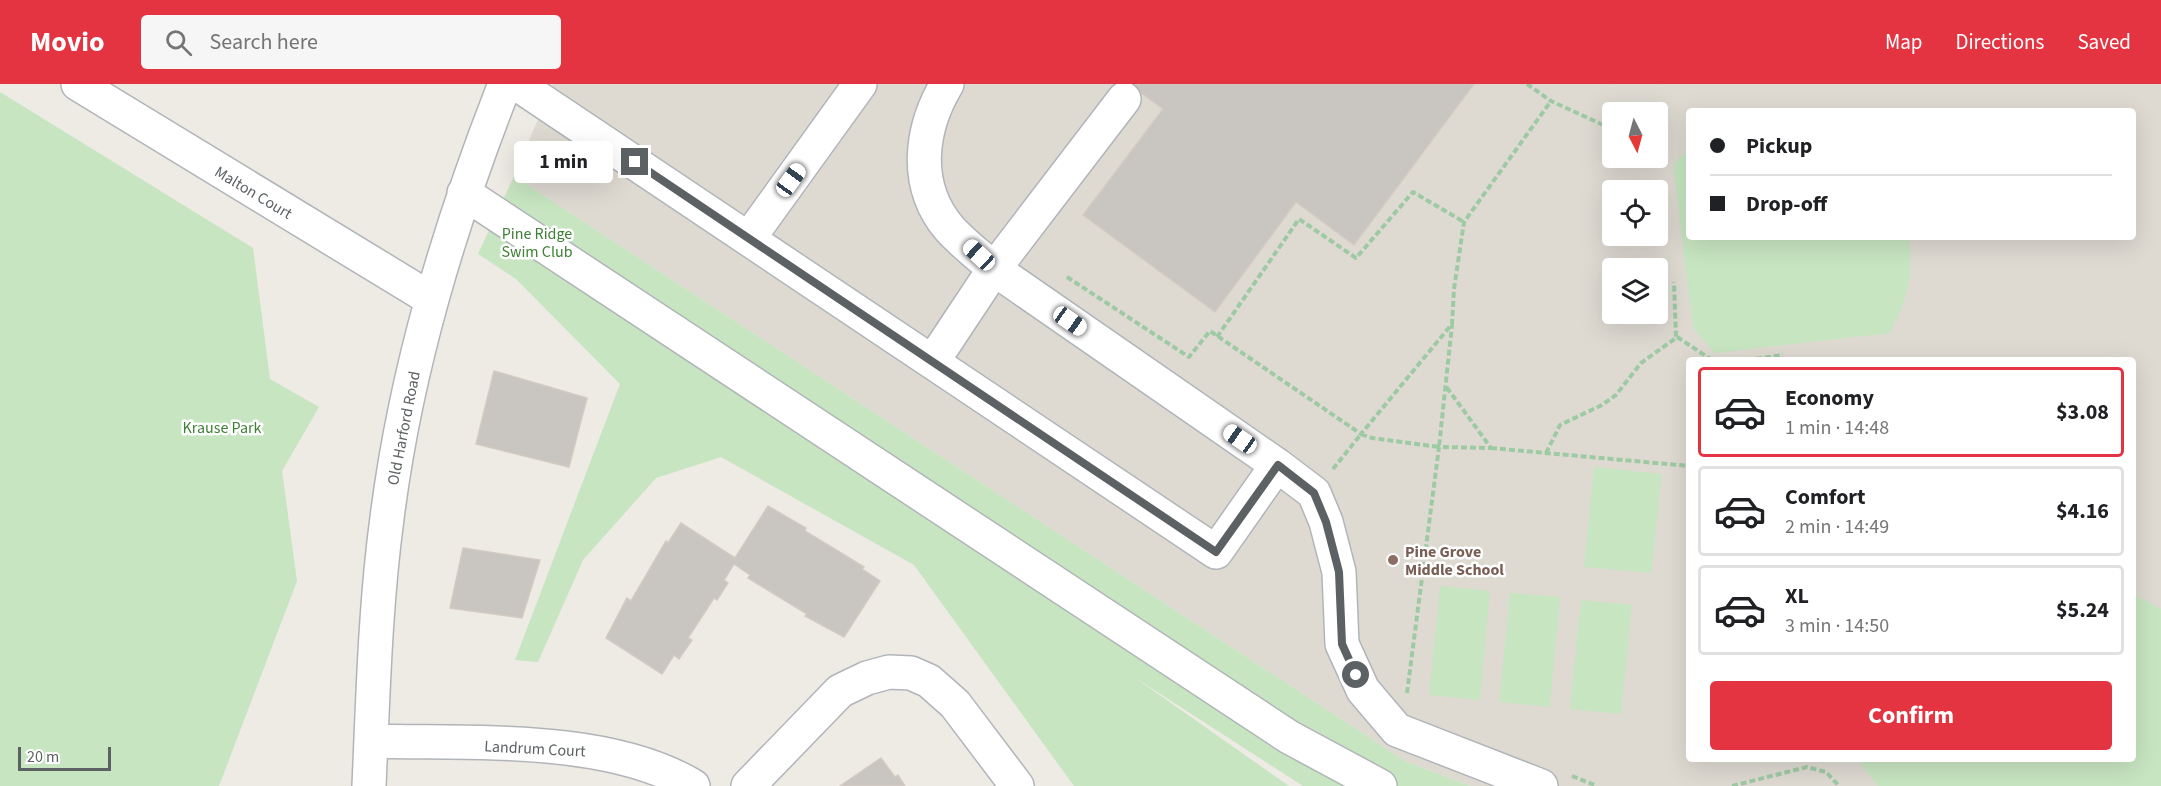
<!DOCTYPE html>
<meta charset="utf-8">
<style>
body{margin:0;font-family:"Source Sans 3",sans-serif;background:#f6f6f6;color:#202124;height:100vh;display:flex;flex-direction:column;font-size:22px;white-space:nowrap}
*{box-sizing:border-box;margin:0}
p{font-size:20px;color:#757577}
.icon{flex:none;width:33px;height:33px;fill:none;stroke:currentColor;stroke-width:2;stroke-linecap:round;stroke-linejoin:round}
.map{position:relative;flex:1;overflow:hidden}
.drawer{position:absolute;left:1686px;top:273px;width:450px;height:405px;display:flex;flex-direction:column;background:#fff;border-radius:6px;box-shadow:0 6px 24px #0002}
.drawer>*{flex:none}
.banner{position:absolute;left:1686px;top:24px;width:450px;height:132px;border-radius:6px;box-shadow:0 6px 24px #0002;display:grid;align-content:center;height:132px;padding:0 24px;background:#fff}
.needle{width:39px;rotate:174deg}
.fabs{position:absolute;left:1602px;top:18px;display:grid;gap:12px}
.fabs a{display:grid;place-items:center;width:66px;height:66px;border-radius:6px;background:#fff;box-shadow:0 6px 24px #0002;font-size:30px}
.scale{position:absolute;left:18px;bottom:15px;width:93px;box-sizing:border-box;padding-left:6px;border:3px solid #5c6164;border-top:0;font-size:16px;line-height:21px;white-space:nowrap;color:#5c6164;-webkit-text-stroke:4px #fff;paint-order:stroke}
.end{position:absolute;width:27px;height:27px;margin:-14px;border:8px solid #5c6164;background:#fff;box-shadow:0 0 0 3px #fff}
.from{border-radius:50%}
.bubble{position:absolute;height:42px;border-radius:6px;background:#fff;box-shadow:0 6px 24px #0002;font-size:20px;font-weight:700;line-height:42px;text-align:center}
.car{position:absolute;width:18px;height:36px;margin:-18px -9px;border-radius:8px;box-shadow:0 0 4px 2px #0007;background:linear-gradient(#fff 24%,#345 0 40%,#fff 0 76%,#345 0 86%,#fff 0)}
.banner b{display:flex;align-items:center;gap:21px;height:57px;font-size:22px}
.banner b+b{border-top:2px solid #e0e0e0}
.banner i{width:15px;height:15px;background:#202124}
ul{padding:10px 0 0;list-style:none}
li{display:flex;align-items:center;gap:18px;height:90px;margin:0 12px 9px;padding:0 12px;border:3px solid #e0e0e0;border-radius:6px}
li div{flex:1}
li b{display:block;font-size:22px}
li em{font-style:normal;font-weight:700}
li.selected{border-color:#e43441}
li>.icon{width:54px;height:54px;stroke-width:1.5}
.action{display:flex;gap:12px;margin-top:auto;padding:12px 24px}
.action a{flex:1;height:69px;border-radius:6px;background:#e43441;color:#fff;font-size:24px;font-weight:700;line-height:69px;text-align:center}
header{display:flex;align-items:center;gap:36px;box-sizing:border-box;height:84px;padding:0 30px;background:#e43441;color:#fff}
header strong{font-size:28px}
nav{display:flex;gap:33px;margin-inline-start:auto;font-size:21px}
.search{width:420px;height:54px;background:#f6f6f6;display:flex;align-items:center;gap:15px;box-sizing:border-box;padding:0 21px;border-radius:6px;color:#757577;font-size:22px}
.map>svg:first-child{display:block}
.education{fill:#dedad2;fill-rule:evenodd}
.green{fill:#c7e5c1}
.building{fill:#c9c5c0;stroke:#d3cbc2;stroke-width:1.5}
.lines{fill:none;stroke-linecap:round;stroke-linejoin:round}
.minor-casing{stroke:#b1b5b9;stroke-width:36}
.path{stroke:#9ecaa3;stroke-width:4;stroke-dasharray:6 3;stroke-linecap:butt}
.minor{stroke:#fff;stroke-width:33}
.route{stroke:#5c6164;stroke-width:8}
.education-dot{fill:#8d6e63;stroke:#fff;stroke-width:2}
.labels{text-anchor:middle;stroke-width:5;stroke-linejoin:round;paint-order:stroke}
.street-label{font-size:16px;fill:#5c6164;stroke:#fff}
.park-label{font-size:16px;fill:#3f8136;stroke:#fff}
.education-label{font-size:16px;font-weight:bold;fill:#785e54;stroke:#fff;text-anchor:start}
</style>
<header>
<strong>Movio</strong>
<div class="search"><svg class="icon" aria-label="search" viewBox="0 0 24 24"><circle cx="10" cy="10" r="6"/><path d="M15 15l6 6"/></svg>Search here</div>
<nav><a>Map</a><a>Directions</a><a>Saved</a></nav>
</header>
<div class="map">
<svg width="2161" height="702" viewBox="0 0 2161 702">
<rect width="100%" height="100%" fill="#eeeae4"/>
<path class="education" d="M553 0H2161V702H1470L1405 677 514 92ZM1689 27H2133V153H1689ZM1612 28H1658V74H1612ZM1612 106H1658V152H1612ZM1612 184H1658V230H1612ZM1689 276H2133V675H1689Z"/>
<path class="green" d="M0 8 253 164 270 295 319 323 282 387 297 497 219 702H0Z
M1689 65V153H1908C1914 195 1908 211 1890 249L1715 269 1693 244 1673 80Z
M514 92 1405 677 1470 702H1303L1134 593 1289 702H1074L914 481 721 373 656 394 583 476 538 578 515 576 620 300 516 195 478 170Z
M1594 383 1662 390 1651 489 1584 483Z
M1440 502 1490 507 1480 616 1429 611Z
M1510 509 1560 513 1550 623 1499 618Z
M2133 510 2161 525V702H1878L1857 675H2133Z
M1581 516 1632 521 1621 630 1570 625Z"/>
<path class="building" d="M1129 0H1474L1354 161 1296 118 1215 228 1083 131 1163 25Z
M494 287 587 314 569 383 476 360Z
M768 422 806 444 805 447 864 483 862 485 880 497 844 553 805 532 807 530 748 494 750 491 734 480 724 496 728 499 717 516 714 514 688 554 692 556 679 575 674 571 662 590 606 554 627 514 631 517 666 457 668 459 681 439 735 474Z
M463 464 540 476 522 534 450 524Z
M881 674 895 693 898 691 905 702H840Z"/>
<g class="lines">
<defs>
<path id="minor" d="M78 0 431 215
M517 0 1216 468 1277 381 994 185 933 277
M947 0C920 45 913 101 949 144 962 159 980 172 994 185L1124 15
M464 109 1289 653 1380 702
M749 154 860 0
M1277 381 1314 409 1326 438 1339 488 1342 560 1363 606 1397 646 1541 702
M371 657C470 660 607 650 693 702
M369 702C373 613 375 523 387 434 406 284 450 140 505 0
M748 702 840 607 867 594 889 588 911 589 929 597 955 620 1017 702"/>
</defs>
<use href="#minor" class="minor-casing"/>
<path class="path" d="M1527 0 1551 17 1612 45
M1067 193 1189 273 1210 247 1361 350 1452 240 1454 205 1464 138 1551 17
M1217 253 1299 135 1356 174 1413 108 1464 138
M1677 253 1712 276
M1747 276 1783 271
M1491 364 1689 382
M1546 369 1560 341 1602 321 1616 311 1641 279 1676 254 1674 198
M1333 385 1361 350 1372 354 1439 363 1452 241
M1407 609 1439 363 1491 364 1445 301
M1572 692 1597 702
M1732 702 1807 683 1826 688 1839 702"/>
<use href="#minor" class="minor"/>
</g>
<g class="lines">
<path class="route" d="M635 78 1216 468 1278 381 1314 409 1326 438 1339 488 1342 560 1356 591"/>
</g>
<circle class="education-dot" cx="1393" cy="476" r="6"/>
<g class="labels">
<g class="street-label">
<text transform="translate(254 108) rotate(31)" y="6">Malton Court</text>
<text transform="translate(403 344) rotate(-79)" y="6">Old Harford Road</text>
<text transform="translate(535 664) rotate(3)" y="6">Landrum Court</text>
</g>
<g class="park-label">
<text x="537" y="155">Pine Ridge<tspan x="537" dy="18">Swim Club</tspan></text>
<text x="222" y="349">Krause Park</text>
</g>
<g class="education-label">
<text x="1405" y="473">Pine Grove<tspan x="1405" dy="18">Middle School</tspan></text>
</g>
</g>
</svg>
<div class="fabs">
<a><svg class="needle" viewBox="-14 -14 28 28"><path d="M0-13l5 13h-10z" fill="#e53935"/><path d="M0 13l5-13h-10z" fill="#757577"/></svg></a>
<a><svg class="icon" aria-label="locate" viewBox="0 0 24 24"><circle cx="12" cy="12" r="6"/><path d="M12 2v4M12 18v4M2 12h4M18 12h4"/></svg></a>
<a><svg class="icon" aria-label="layers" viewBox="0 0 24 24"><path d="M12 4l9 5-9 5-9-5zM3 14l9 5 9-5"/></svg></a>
</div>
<div class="scale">20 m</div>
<i class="end from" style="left:1356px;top:591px"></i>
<i class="end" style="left:635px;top:78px"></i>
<div class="bubble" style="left:514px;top:57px;width:99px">1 min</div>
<i class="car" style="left:791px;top:96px;rotate:36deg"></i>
<i class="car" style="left:979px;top:171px;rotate:313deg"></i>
<i class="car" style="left:1070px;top:237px;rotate:125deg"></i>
<i class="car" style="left:1240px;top:355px;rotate:305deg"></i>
<div class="banner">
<b><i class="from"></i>Pickup</b>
<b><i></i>Drop-off</b>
</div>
<section class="drawer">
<ul>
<li class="selected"><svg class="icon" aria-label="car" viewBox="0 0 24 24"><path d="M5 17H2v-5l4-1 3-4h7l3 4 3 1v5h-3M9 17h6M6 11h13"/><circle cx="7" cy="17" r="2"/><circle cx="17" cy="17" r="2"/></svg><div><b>Economy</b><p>1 min · 14:48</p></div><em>$3.08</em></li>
<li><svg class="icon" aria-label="car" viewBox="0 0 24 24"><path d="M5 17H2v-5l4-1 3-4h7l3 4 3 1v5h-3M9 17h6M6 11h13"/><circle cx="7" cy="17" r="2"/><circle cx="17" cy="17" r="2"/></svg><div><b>Comfort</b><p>2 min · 14:49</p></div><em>$4.16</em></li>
<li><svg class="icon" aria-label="car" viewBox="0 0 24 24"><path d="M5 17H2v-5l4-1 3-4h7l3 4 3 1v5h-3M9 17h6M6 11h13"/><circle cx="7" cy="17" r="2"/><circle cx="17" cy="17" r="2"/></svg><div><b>XL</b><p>3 min · 14:50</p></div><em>$5.24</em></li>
</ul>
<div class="action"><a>Confirm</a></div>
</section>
</div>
